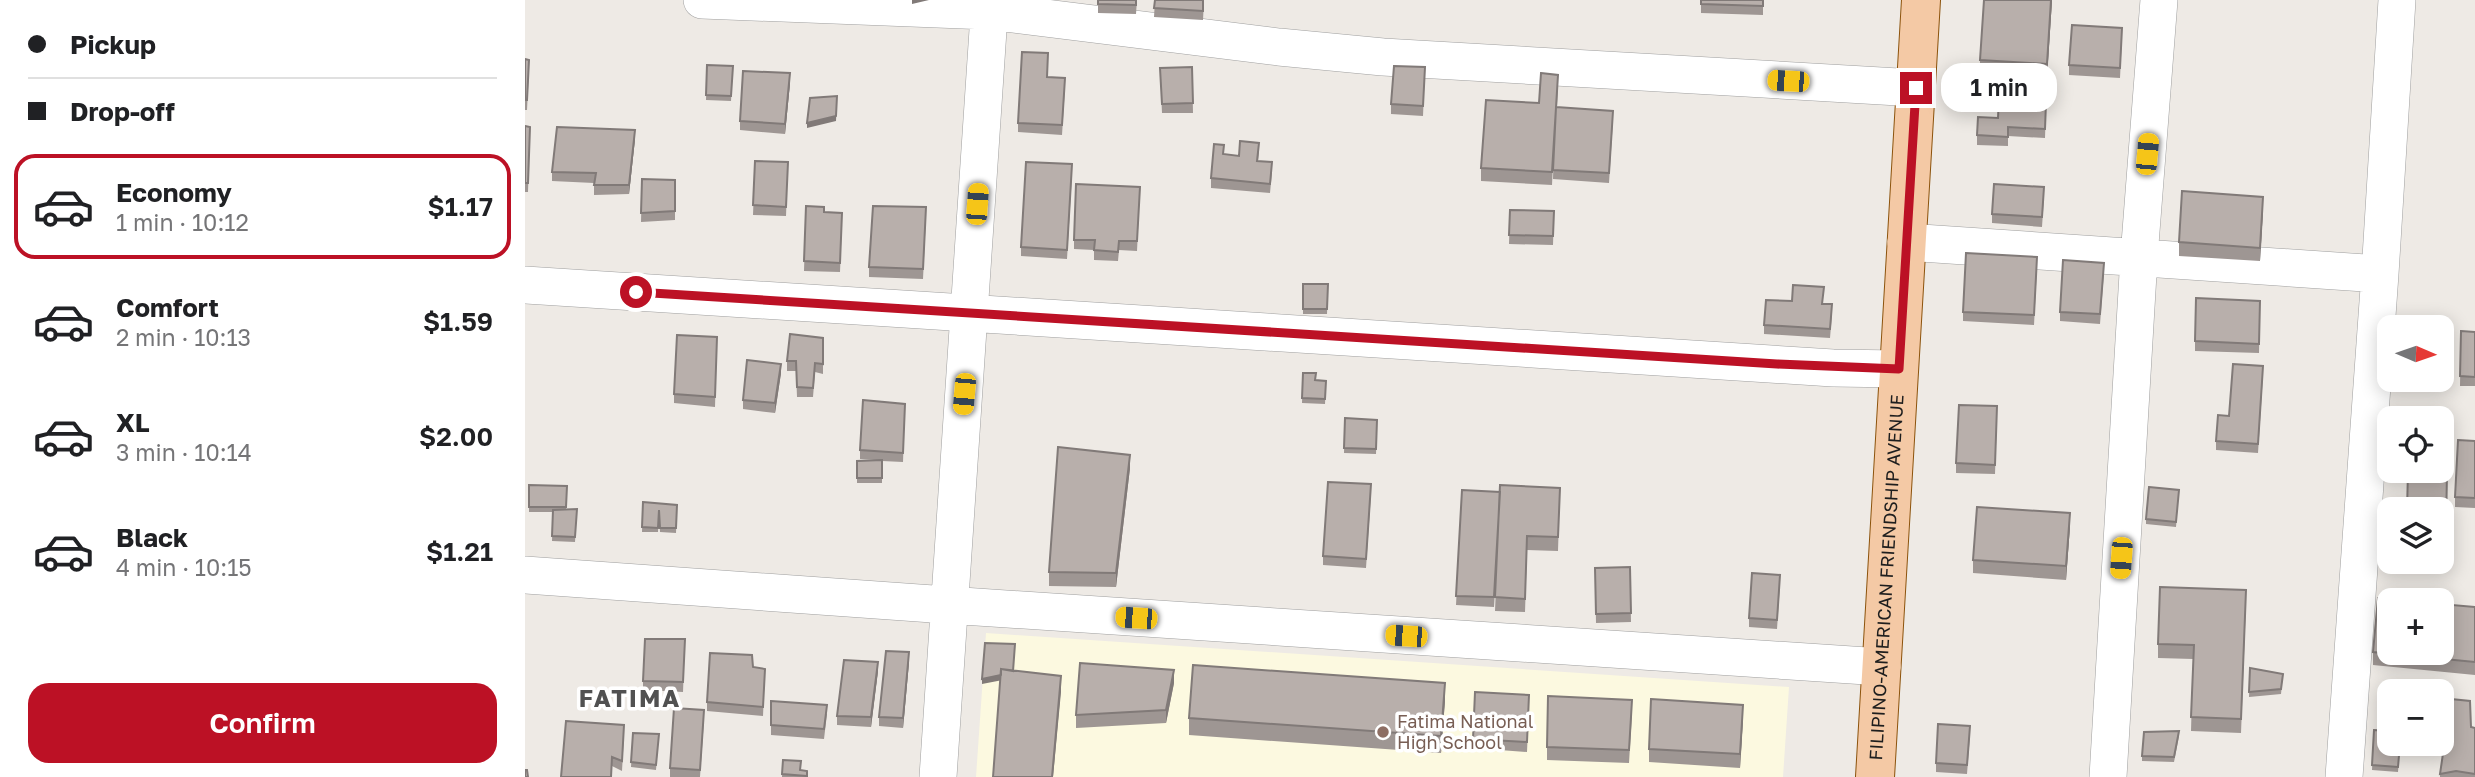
<!DOCTYPE html>
<meta charset="utf-8">
<style>
body{margin:0;font-family:"Golos Text",sans-serif;background:#f6f6f6;color:#202124;height:100vh;display:flex;flex-direction:column;font-size:26px;white-space:nowrap}
*{box-sizing:border-box;margin:0}
p{font-size:23px;color:#757577}
.icon{flex:none;width:38px;height:38px;fill:none;stroke:currentColor;stroke-width:2;stroke-linecap:round;stroke-linejoin:round}
.map{position:relative;flex:1;overflow:hidden}
.details{display:flex;flex-direction:column;background:#fff;width:525px}
.details>*{flex:none}
.hud{display:grid;align-content:center;height:154px;padding:0 28px;background:#fff}
.needle{width:46px;rotate:92deg}
.buttons{position:absolute;left:1852px;top:315px;display:grid;gap:14px}
.buttons a{display:grid;place-items:center;width:77px;height:77px;border-radius:14px;background:#fff;box-shadow:0 4px 18px #0003;font-size:35px}
.end{position:absolute;width:32px;height:32px;margin:-16px;border:9px solid #bc1125;background:#fff;box-shadow:0 0 0 4px #fff}
.from{border-radius:50%}
.bubble{position:absolute;height:49px;border-radius:21px;background:#fff;box-shadow:0 4px 18px #0003;font-size:23px;font-weight:600;line-height:49px;text-align:center}
.car{position:absolute;width:21px;height:42px;margin:-21px -10px;border-radius:9px;box-shadow:0 0 5px 2px #0007;background:linear-gradient(#f5c518 24%,#345 0 40%,#f5c518 0 76%,#345 0 86%,#f5c518 0)}
.hud b{display:flex;align-items:center;gap:24px;height:66px;font-size:26px}
.hud b+b{border-top:2px solid #e0e0e0}
.hud i{width:18px;height:18px;background:#202124}
ul{padding:0;list-style:none}
li{display:flex;align-items:center;gap:21px;height:105px;margin:0 14px 10px;padding:0 14px;border:4px solid transparent;border-radius:21px}
li div{flex:1}
li b{display:block;font-size:26px}
li em{font-style:normal;font-weight:600}
li.selected{border-color:#bc1125}
li>.icon{width:63px;height:63px;stroke-width:1.5}
.button{display:flex;gap:14px;margin-top:auto;padding:14px 28px}
.button a{flex:1;height:80px;border-radius:21px;background:#bc1125;color:#fff;font-size:28px;font-weight:600;line-height:80px;text-align:center}
main{display:flex;flex:1;min-height:0}
.map>svg:first-child{display:block}
.education{fill:#fcf9e0}
.lines{fill:none;stroke-linecap:round;stroke-linejoin:round}
.minor-casing{stroke:#9f9f9f;stroke-width:38}
.primary-casing{stroke:#8c530c;stroke-width:40}
.minor{stroke:#fff;stroke-width:37}
.primary{stroke:#f4c9a5;stroke-width:38}
.wall{fill:#9e9693}
.shaded-wall{fill:#817a78}
.building{fill:#b8afab;stroke:#817a78;stroke-width:2}
.route{stroke:#bc1125;stroke-width:9}
.education-dot{fill:#8d6e63;stroke:#fff;stroke-width:2.5}
.labels{text-anchor:middle;stroke-width:7;stroke-linejoin:round;paint-order:stroke}
.street-label{font-size:18px;fill:#1e1e1e;stroke:#fff}
.education-label{font-size:18px;fill:#785e54;stroke:#fff;text-anchor:start}
.district-label{font-size:24px;font-weight:bold;letter-spacing:2px;fill:#515151;stroke:#fff}
</style>
<main>
<section class="details">
<div class="hud">
<b><i class="from"></i>Pickup</b>
<b><i></i>Drop-off</b>
</div>
<ul>
<li class="selected"><svg class="icon" aria-label="car" viewBox="0 0 24 24"><path d="M5 17H2v-5l4-1 3-4h7l3 4 3 1v5h-3M9 17h6M6 11h13"/><circle cx="7" cy="17" r="2"/><circle cx="17" cy="17" r="2"/></svg><div><b>Economy</b><p>1 min · 10:12</p></div><em>$1.17</em></li>
<li><svg class="icon" aria-label="car" viewBox="0 0 24 24"><path d="M5 17H2v-5l4-1 3-4h7l3 4 3 1v5h-3M9 17h6M6 11h13"/><circle cx="7" cy="17" r="2"/><circle cx="17" cy="17" r="2"/></svg><div><b>Comfort</b><p>2 min · 10:13</p></div><em>$1.59</em></li>
<li><svg class="icon" aria-label="car" viewBox="0 0 24 24"><path d="M5 17H2v-5l4-1 3-4h7l3 4 3 1v5h-3M9 17h6M6 11h13"/><circle cx="7" cy="17" r="2"/><circle cx="17" cy="17" r="2"/></svg><div><b>XL</b><p>3 min · 10:14</p></div><em>$2.00</em></li>
<li><svg class="icon" aria-label="car" viewBox="0 0 24 24"><path d="M5 17H2v-5l4-1 3-4h7l3 4 3 1v5h-3M9 17h6M6 11h13"/><circle cx="7" cy="17" r="2"/><circle cx="17" cy="17" r="2"/></svg><div><b>Black</b><p>4 min · 10:15</p></div><em>$1.21</em></li>
</ul>
<div class="button"><a>Confirm</a></div>
</section>
<div class="map">
<svg width="1950" height="777" viewBox="0 0 1950 777">
<rect width="100%" height="100%" fill="#eeeae5"/>
<path class="education" d="M461 633 1264 687 1258 777H451Z"/>
<g class="lines">
<defs>
<path id="minor" d="M177 0 464 11 754 47 858 57 1391 88
M1381 242 1855 274
M0 285 1308 368 1374 369
M0 575 422 605 1357 667
M413 777 465 0
M1583 777 1614 257 1634 0
M1819 777 1855 274 1872 0"/>
<g id="primary">
<path id="s1" d="M1350 777 1396 0"/>
</g>
</defs>
<use href="#minor" class="minor-casing"/>
<use href="#primary" class="primary-casing"/>
<use href="#minor" class="minor"/>
<use href="#primary" class="primary"/>
</g>
<path class="wall" d="M573 0H612L611 14 573 13Z
M630 0H679L678 20 629 17Z
M1176 0H1238V15L1176 13Z
M1527 0 1522 76 1520 138 1483 136V146L1452 145V135L1473 118 1475 75 1455 74V60Z
M1597 37 1595 78 1544 75V65Z
M0 59 4 69 2 110H0Z
M182 65 208 66 206 101 181 100Z
M667 67 668 113H637L635 68Z
M900 67 898 116 866 114V104Z
M523 77 540 87 537 135 493 132V123Z
M265 83 260 134 215 130V121Z
M1033 88 1032 107 1088 120 1084 183 1028 179 1029 141 1027 185 956 181V168L1014 103Z
M0 126 5 127 3 192H0Z
M110 139 104 194 69 195V183L27 181V172Z
M734 152 733 161 747 172 745 193 686 188V178L699 154 714 156Z
M230 161 263 162 261 216 228 215Z
M547 174 542 259 496 256V247Z
M117 179 150 180V220L116 222Z
M615 187 612 251 594 250 593 261 569 260V250L549 249V240Z
M1519 197 1517 227 1467 223V214Z
M281 206 299 212 317 222 315 272 279 271Z
M985 210 1029 211 1028 245 984 244Z
M1738 210 1735 261 1654 256V242Z
M401 216 398 279 344 277V267Z
M1512 267 1509 325 1438 321V312Z
M1579 272 1575 324 1535 321V312Z
M778 284H803L802 314H778Z
M1735 301 1734 353 1670 351V341Z
M1298 304 1307 314 1305 338 1239 334V325Z
M1936 331 1950 332V386H1935Z
M192 337 190 407 149 403V394Z
M298 338V374L290 372 288 397H272L271 371H262V361Z
M256 373 250 413 218 409V400Z
M778 373 791 381H801L800 404 777 403Z
M1738 375 1733 453 1691 450V441L1704 416Z
M380 404 378 462 357 461V483H332V461L351 460 335 459V450Z
M1472 416 1470 474 1431 473V463Z
M820 418 852 420 851 454 819 453Z
M1950 441V508L1930 507V497Z
M605 468 591 587 524 586V572Z
M1922 473 1921 536H1916V509Z
M4 485 42 486 41 509H52L50 542 27 541 28 512H4Z
M975 485 1035 488 1033 551 1002 550 1000 612 970 611 973 539 969 607 931 605 937 490 975 492Z
M1654 490 1651 527 1621 524V519Z
M846 494 841 568 798 565V556Z
M118 502 152 505 151 533 135 532 134 514 133 532H117Z
M1545 526 1541 580 1448 573V560Z
M1105 567 1106 622 1071 623 1070 568Z
M1255 584 1252 629 1224 627V618Z
M1721 603 1716 733 1666 731 1668 659 1633 658V644Z
M1950 607V675L1848 665V652Z
M160 639 158 692 118 690V681Z
M384 662 378 728 354 726V717Z
M228 667 240 669 238 716 182 711V702Z
M1725 668 1758 674 1756 694 1724 697Z
M353 671 346 727 312 725V716Z
M649 683 641 723 551 728V715Z
M920 700 916 753 664 735V718Z
M246 701 302 714 299 739 246 735Z
M1004 704 1002 752 948 748V739Z
M1107 714 1104 763 1022 760V747Z
M1218 718 1215 768 1124 762V749Z
M179 720 175 777H145V768Z
M1950 728V777H1915V774Z
M1849 730 1875 744 1873 772 1847 770Z
M108 733 134 734 131 770 106 767Z
M99 735 97 771 87 766 36 777Z
M1445 735 1442 774 1411 772V763Z
M1654 736 1649 762 1617 761V756Z
M258 760 276 770 282 771V777H257Z"/>
<path class="shaded-wall" d="M387 0H404L387 4Z
M1526 0H1527L1522 77V64Z
M265 73V83L260 134V124Z
M312 96 311 121 282 128V123Z
M110 130V139L104 194V185Z
M1738 197V210L1735 261V248Z
M256 364V373L250 413V403Z
M605 455V468L591 587V573Z
M1545 513V526L1541 580V566Z
M384 652V662L378 728V718Z
M353 662V671L346 727V717Z
M649 670V683L641 723V710Z
M488 673V678L457 684V679Z
M536 676V692L528 777H527Z
M920 683V700L916 753V736Z
M1218 705V718L1215 768V754Z"/>
<path class="building" d="M573 0H611V5L573 4Z
M630 0H678V11L629 8Z
M1176 0H1238V6L1176 4Z
M1459 0H1526L1522 64 1455 60Z
M1547 25 1597 28 1595 68 1544 65Z
M497 52 523 53 522 77 540 78 537 125 493 123Z
M0 59 4 60 2 100H0Z
M182 65 208 66 206 96 181 95Z
M869 66 900 67 898 106 866 104Z
M667 67 668 103 637 104 635 68Z
M218 71 265 73 260 124 215 121Z
M1016 73 1033 75 1027 172 956 168 961 100 1014 103Z
M1475 73 1522 76 1520 129 1483 127V137L1452 135 1453 117 1473 118Z
M312 96 311 116 282 123 285 98Z
M1031 107 1088 111 1084 173 1028 170Z
M0 126 5 127 3 183H0Z
M32 127 110 130 104 185H69L71 173 27 172Z
M715 141 734 143 732 161 747 162 745 184 686 178 689 144 699 145 698 154 714 156Z
M230 161 263 162 261 207 228 205Z
M501 162 547 164 542 250 496 247Z
M117 179 150 180V211L116 213Z
M551 184 615 187 612 241H594L593 252 569 250 570 240H549Z
M1469 184 1519 187 1517 217 1467 214Z
M1657 191 1738 197 1735 248 1654 242Z
M281 206 299 207V212L317 213 315 263 279 261Z
M348 206 401 207 398 269 344 267Z
M985 210 1029 211 1028 236 984 235Z
M1441 253 1512 257 1509 315 1438 312Z
M1538 260 1579 263 1575 314 1535 312Z
M778 284H803L802 309H778Z
M1268 285 1299 287 1297 304H1307L1305 329 1239 325 1241 300 1267 301Z
M1671 298 1735 301 1734 344 1670 341Z
M1936 331 1950 332V377L1935 376Z
M265 334 298 338V364L290 363 288 388 272 387 271 361H262Z
M152 335 192 337 190 397 149 394Z
M222 360 256 364 250 403 218 400Z
M1708 364 1738 366 1733 444 1691 441 1693 415 1704 416Z
M778 373H791L790 380 801 381 800 399 777 398Z
M338 400 380 404 378 453 335 450Z
M1434 405 1472 406 1470 465 1431 463Z
M820 418 852 420 851 449 819 448Z
M1933 440 1950 441V498L1930 497Z
M533 447 605 455 591 573 524 572Z
M357 460V478H332V461Z
M1883 472 1922 473 1921 527H1916V509H1882Z
M803 482 846 484 841 559 798 556Z
M4 485 42 486 41 507H4Z
M975 485 1035 488 1033 537 1002 536 1000 599 970 597Z
M1624 487 1654 490 1651 522 1621 519Z
M937 490 975 492 969 597 931 596Z
M118 502 152 505 151 528H135L134 510 133 528 117 527Z
M1452 507 1545 513 1541 566 1448 560Z
M52 509 50 537 27 536 28 510Z
M1105 567 1106 613 1071 614 1070 568Z
M1227 573 1255 575 1252 620 1224 618Z
M1635 587 1721 590 1716 719 1666 717 1669 645 1633 644Z
M1853 598 1881 600H1864V653H1916V604L1950 607V662L1848 652Z
M120 639H160L158 682 118 681Z
M460 643 490 644 488 671 476 669V675L457 679Z
M361 651 384 652 378 718 354 717Z
M185 653 227 655 228 667 240 669 238 707 182 702Z
M319 660 353 662 346 717 312 716Z
M555 663 649 670 641 710 551 715Z
M668 665 920 683 916 736 664 718Z
M1725 668 1758 674 1756 689 1724 692Z
M476 669 536 676 527 777H468Z
M950 692 1004 695 1002 742 948 739Z
M1023 696 1107 700 1104 750 1022 747Z
M1126 699 1218 705 1215 754 1124 749Z
M1926 699 1945 701 1946 727 1950 728V774L1931 771 1915 774Z
M246 701 302 705 299 729 246 725Z
M149 708 179 710 175 770 145 768Z
M41 721 99 725 97 761 87 757 86 777H36Z
M1413 724 1445 726 1442 765 1411 763Z
M1849 730 1864 731V744H1875L1873 767 1847 765Z
M1654 731 1649 757 1617 756 1619 732Z
M108 733 134 734 131 765 106 762Z
M258 760 276 761 275 770 282 771V776L257 774Z
M0 770H2L3 777H0Z"/>
<g class="lines">
<path class="route" d="M111 292 1252 364 1374 369 1391 88"/>
</g>
<circle class="education-dot" cx="858" cy="732" r="7"/>
<g class="labels">
<g class="street-label">
<text dy="6" stroke="none"><textPath href="#s1" startOffset="200">FILIPINO-AMERICAN FRIENDSHIP AVENUE</textPath></text>
</g>
<g class="education-label">
<text x="872" y="728">Fatima National<tspan x="872" dy="21">High School</tspan></text>
</g>
<g class="district-label">
<text x="105" y="707">FATIMA</text>
</g>
</g>
</svg>
<div class="buttons">
<a><svg class="needle" viewBox="-14 -14 28 28"><path d="M0-13l5 13h-10z" fill="#e53935"/><path d="M0 13l5-13h-10z" fill="#757577"/></svg></a>
<a><svg class="icon" aria-label="locate" viewBox="0 0 24 24"><circle cx="12" cy="12" r="6"/><path d="M12 2v4M12 18v4M2 12h4M18 12h4"/></svg></a>
<a><svg class="icon" aria-label="layers" viewBox="0 0 24 24"><path d="M12 4l9 5-9 5-9-5zM3 14l9 5 9-5"/></svg></a>
<a>+</a>
<a>−</a>
</div>
<i class="end from" style="left:111px;top:292px"></i>
<i class="end" style="left:1391px;top:88px"></i>
<div class="bubble" style="left:1416px;top:63px;width:116px">1 min</div>
<i class="car" style="left:1263px;top:81px;rotate:273deg"></i>
<i class="car" style="left:1622px;top:154px;rotate:5deg"></i>
<i class="car" style="left:452px;top:204px;rotate:4deg"></i>
<i class="car" style="left:439px;top:394px;rotate:185deg"></i>
<i class="car" style="left:1596px;top:558px;rotate:184deg"></i>
<i class="car" style="left:611px;top:618px;rotate:274deg"></i>
<i class="car" style="left:881px;top:636px;rotate:274deg"></i>
</div>
</main>
